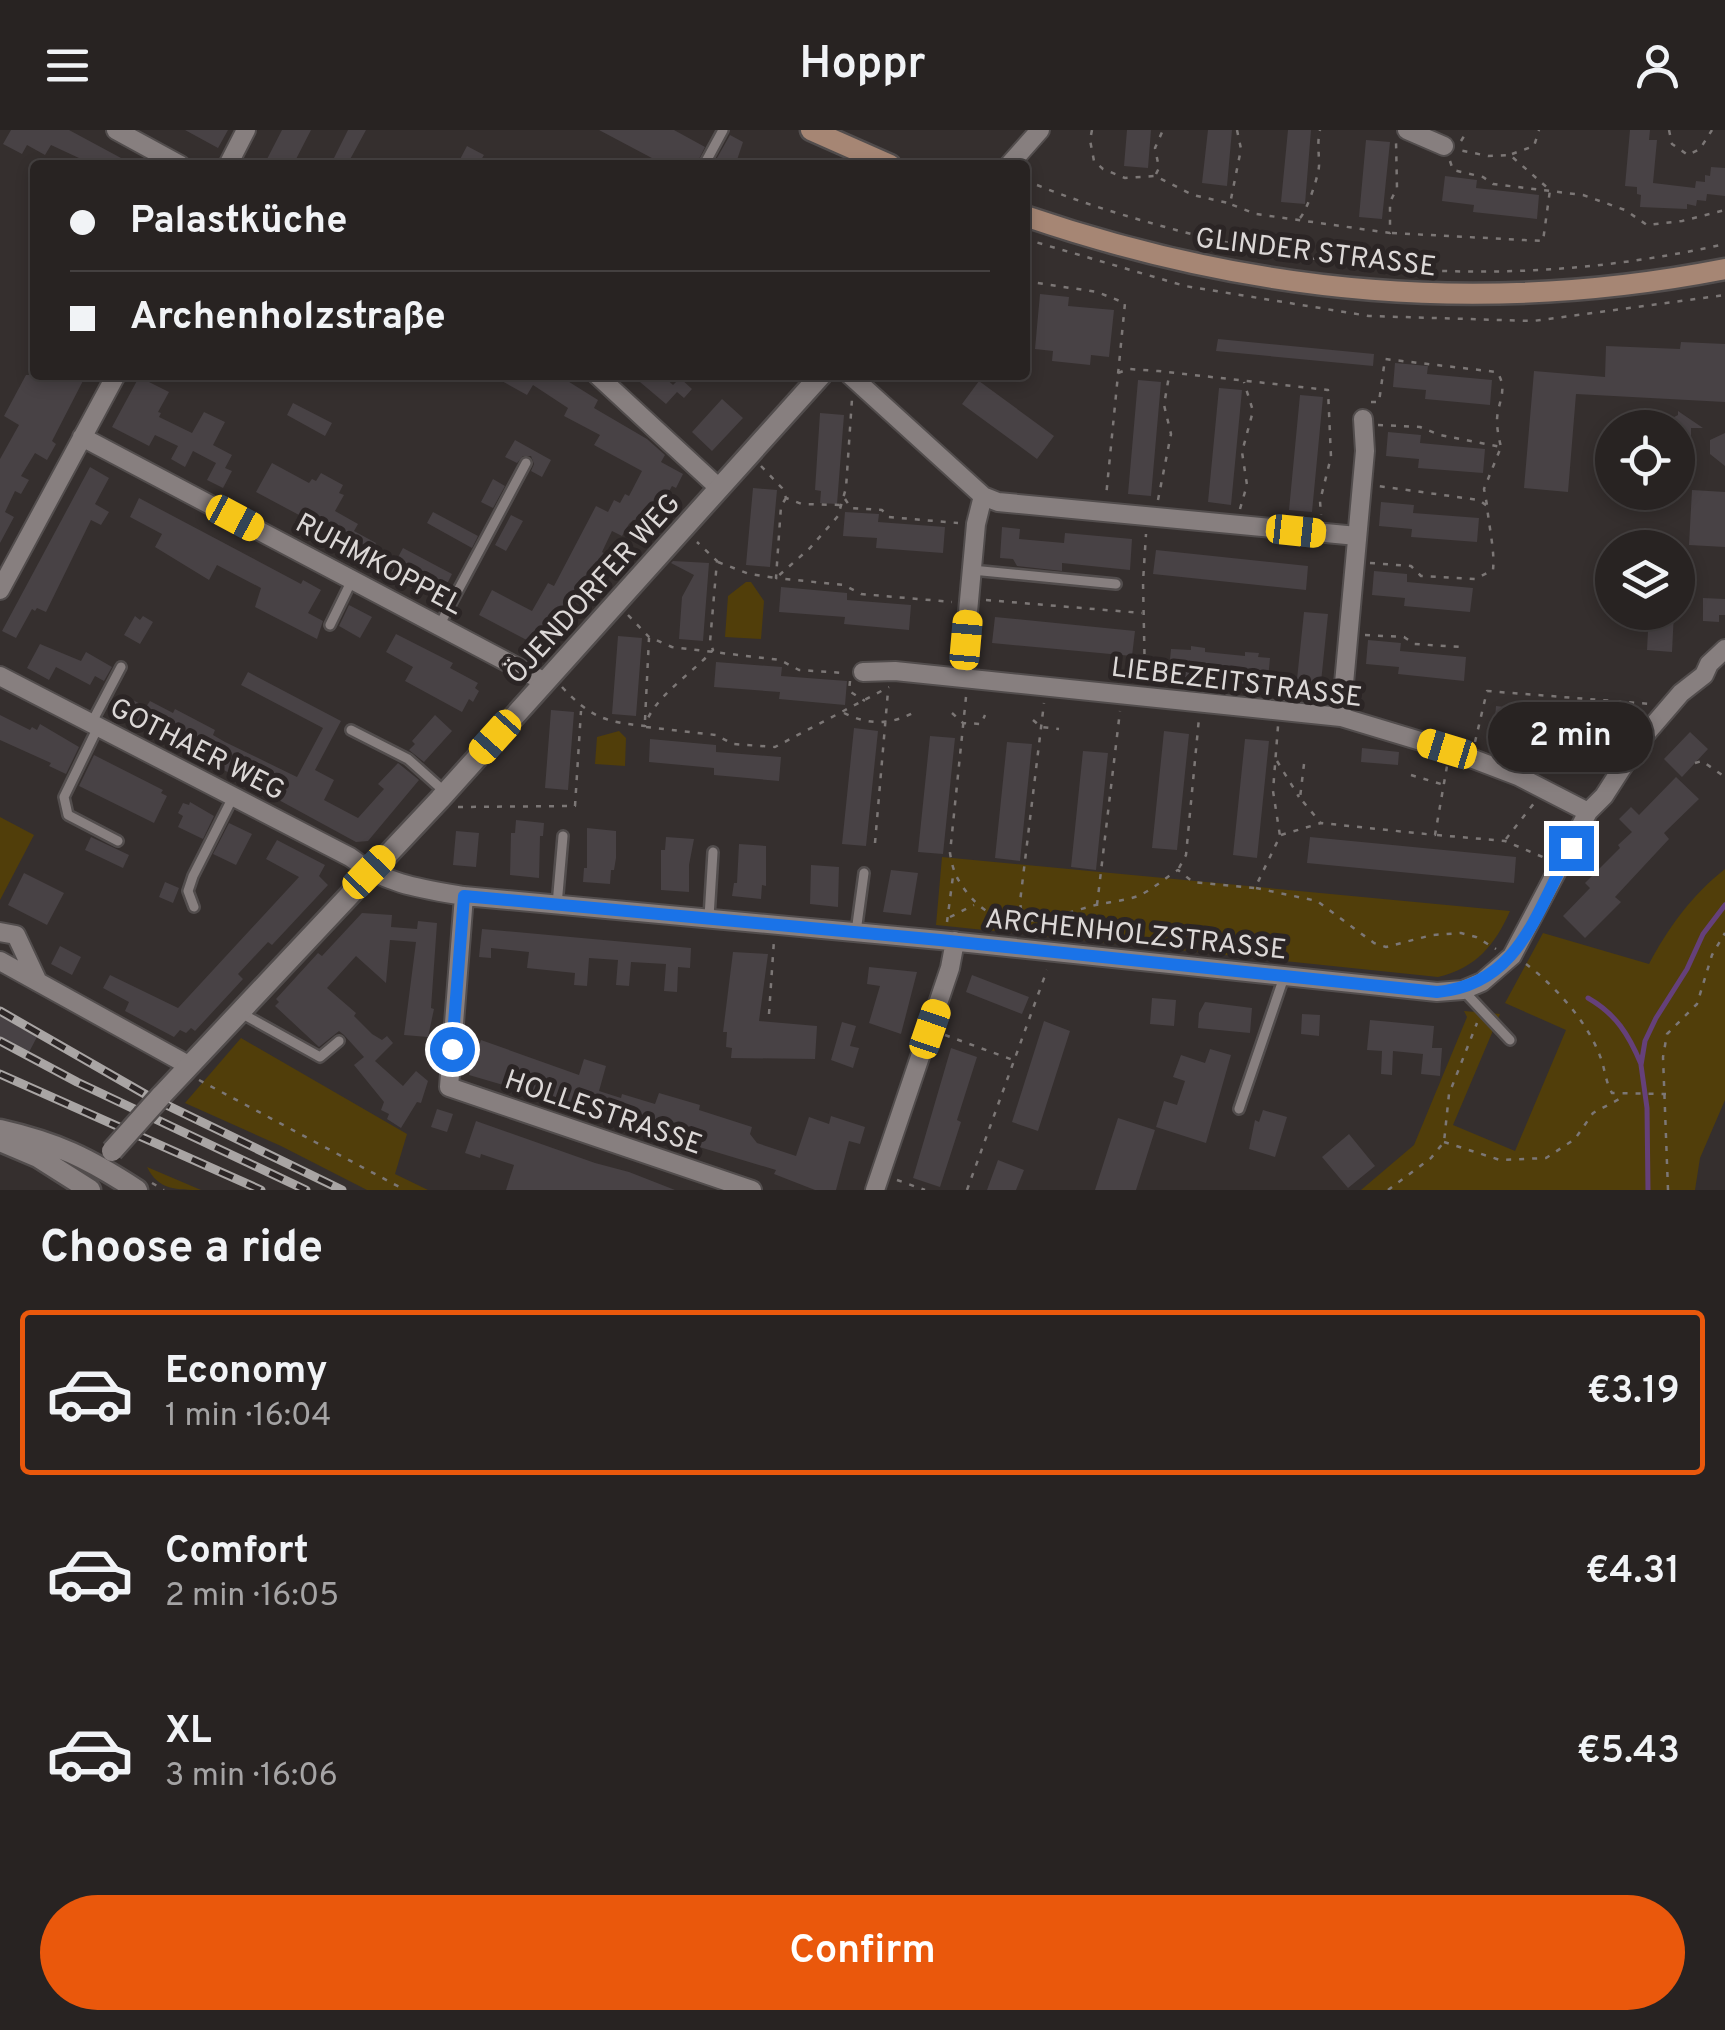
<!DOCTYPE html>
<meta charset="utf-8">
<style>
body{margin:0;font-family:Overpass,sans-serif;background:#342f2f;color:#f1f3f6;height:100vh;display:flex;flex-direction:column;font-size:38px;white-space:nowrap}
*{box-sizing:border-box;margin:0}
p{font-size:32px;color:#a5a4a5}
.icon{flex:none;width:55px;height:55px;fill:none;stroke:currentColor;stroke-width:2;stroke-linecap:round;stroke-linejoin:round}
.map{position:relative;height:1060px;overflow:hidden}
.drawer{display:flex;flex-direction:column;background:#282322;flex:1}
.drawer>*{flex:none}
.guide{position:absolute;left:30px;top:30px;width:1000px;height:220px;border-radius:10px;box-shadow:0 5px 15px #0003,0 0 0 2px #444040;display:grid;align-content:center;height:220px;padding:0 40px;background:#282322}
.controls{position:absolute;left:1595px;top:280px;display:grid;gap:20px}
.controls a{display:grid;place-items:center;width:100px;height:100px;border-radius:50%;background:#282322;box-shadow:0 5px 15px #0003,0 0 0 2px #444040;font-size:50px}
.end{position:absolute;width:45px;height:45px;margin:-22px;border:12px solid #1a73e8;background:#fff;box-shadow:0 0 0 5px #fff}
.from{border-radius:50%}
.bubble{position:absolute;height:70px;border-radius:35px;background:#282322;box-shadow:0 5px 15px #0003,0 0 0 2px #444040;font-size:32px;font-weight:600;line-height:70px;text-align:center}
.car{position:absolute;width:30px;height:60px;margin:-30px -15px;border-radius:12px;box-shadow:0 0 8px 2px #0007;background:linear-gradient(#f5c518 24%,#345 0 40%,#f5c518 0 76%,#345 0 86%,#f5c518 0)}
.guide b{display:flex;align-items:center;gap:35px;height:95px;font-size:38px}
.guide b+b{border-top:2px solid #444040}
.guide i{width:25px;height:25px;background:#f1f3f6}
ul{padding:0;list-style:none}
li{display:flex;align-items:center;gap:30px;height:165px;margin:0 20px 15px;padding:0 20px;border:5px solid transparent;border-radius:10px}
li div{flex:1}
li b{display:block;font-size:38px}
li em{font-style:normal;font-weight:600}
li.selected{border-color:#ea580c}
li>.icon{width:90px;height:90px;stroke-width:1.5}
h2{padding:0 40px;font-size:45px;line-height:120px}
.cta{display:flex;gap:20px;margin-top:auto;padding:20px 40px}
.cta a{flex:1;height:115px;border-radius:60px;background:#ea580c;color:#fff;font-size:40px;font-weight:600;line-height:115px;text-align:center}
header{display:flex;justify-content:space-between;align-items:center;height:130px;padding:0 40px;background:#282322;font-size:45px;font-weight:600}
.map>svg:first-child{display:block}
.green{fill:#513e0a}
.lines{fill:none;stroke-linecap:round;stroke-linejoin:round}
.stream{stroke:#65407a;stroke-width:5}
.building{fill:#484245}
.service-casing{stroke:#524d4d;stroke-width:14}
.minor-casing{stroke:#524d4d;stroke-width:22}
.tertiary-casing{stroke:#524d4d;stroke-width:25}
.secondary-casing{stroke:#524d4d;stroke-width:25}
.path{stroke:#7c7776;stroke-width:2.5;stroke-dasharray:5 8;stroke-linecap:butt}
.service{stroke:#877f7f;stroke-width:9}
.minor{stroke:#877f7f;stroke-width:18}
.tertiary{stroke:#877f7f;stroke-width:20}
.secondary{stroke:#a68674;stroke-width:20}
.rail-casing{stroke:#a9a5a4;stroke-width:9}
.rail{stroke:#2b2525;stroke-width:5;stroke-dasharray:15;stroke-linecap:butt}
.tertiary-bridge-casing{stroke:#524d4d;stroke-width:25;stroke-linecap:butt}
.tertiary-bridge{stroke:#877f7f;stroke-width:20}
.route{stroke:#1a73e8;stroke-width:12}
.labels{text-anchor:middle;stroke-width:10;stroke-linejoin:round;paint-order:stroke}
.street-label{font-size:28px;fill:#dcd8d7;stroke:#2b2525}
</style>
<header><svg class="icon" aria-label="menu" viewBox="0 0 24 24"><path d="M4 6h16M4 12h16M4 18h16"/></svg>Hoppr<svg class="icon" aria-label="person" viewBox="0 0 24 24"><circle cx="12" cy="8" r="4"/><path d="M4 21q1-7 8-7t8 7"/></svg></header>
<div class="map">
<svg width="1725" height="1060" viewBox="0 0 1725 1060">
<rect width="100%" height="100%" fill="#352f2e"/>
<path class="green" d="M746 452H751L764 471 761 509 725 507 728 466Z
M619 601 626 608 625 636 595 634 597 607Z
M0 687 34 705 0 770Z
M942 727 1510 781C1495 815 1476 838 1438 847L936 795Z
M1725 739V970L1700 1028 1695 1060H1361L1414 1015 1467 887 1464 881 1500 884 1453 995 1515 1021 1566 900 1505 873 1543 803 1649 834C1668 798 1692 765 1725 739Z
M241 908 407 1004 395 1044 428 1060H367L281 1016 185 973Z
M147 1037 201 1060C177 1060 158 1060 147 1037Z"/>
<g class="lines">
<path class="stream" d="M1588 868C1616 884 1629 905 1641 934
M1648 1060 1647 978 1641 935 1645 911 1656 888 1687 839 1703 804 1725 775"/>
</g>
<path class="building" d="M11 0H69L134 35H94L51 15 45 25 27 15 22 24 3 14Z
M185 0H228L218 18Z
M282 0H311L293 35H273L266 31Z
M348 0H366L347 35H343L333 30Z
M599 0H674L705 17 696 35H665Z
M1127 0H1151L1148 38 1124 36Z
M1208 0H1232L1227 56 1202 53Z
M1288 0H1311L1305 74 1281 72Z
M1630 0H1650L1649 10H1657L1653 53 1695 58 1696 51 1705 52V45L1710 46 1711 37 1725 38V66L1707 64 1706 71 1697 70 1696 76 1687 74V79L1640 77 1641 65 1637 64V57L1625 56Z
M730 5 743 12 736 33 740 35H713Z
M1366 10 1390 12 1382 89 1359 87Z
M467 16 484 25 478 35H457Z
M1445 46 1477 50 1476 58 1539 65 1537 89 1473 82 1474 75 1442 71Z
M1040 164 1069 167 1068 176 1114 180 1109 227 1091 225 1090 235 1052 231 1053 221 1035 219Z
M1218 209 1374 224 1373 236 1216 221Z
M1681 212 1725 214V272L1576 264 1568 362 1524 358 1534 241 1605 247 1606 216 1680 219Z
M1395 233 1428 236 1427 244 1492 250 1490 275 1425 269 1426 260 1393 257Z
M26 245H86L52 311 56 314 47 330 35 323 21 346 29 350 21 364 15 361 5 382 14 387 0 413V329L19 295 4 286Z
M491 245H558L598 270 594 278 647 309 665 325 661 332 683 344 676 358 672 356 661 376 657 374 652 383H642L637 392 633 390 629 394 622 406 612 401 602 422 605 424 599 435 596 433 577 469 575 468 568 480 566 479 558 493 555 492 542 518 479 485 492 460 532 481 548 453 554 456 596 376 608 382 614 370 620 373 625 364 629 366 642 341 594 315 600 305 564 286 568 278 533 255 527 265Z
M646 245H662L673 255 680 248 692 259 684 268 677 262 666 274 640 252Z
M139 247 169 262 158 282 161 283 159 287 192 303 204 282 225 292 213 315 232 325 225 338 232 341 223 358 207 350 216 333 193 321 185 337 171 329 178 316 155 305 149 316 112 297Z
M1138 250 1161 252 1151 366 1128 364Z
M979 251 1054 306 1037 329 962 274Z
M1219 258 1242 260 1231 375 1208 372Z
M1300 265 1323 267 1312 382 1289 380Z
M722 269 743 288 712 321 692 302Z
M293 273 332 293 325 306 287 285Z
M1678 281 1703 298H1691V309L1686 305 1678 309V298H1653L1678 285Z
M820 283 844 285 837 374 820 373 821 361 815 360Z
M1388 302 1421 305 1420 313 1485 319 1483 343 1418 338 1419 329 1386 326Z
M1725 303V336L1710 324V310Z
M515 310 551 330 542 347 531 341 534 334 531 326H523L517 333 505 327Z
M272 333 309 353 312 349 316 351 321 343 343 355 339 363 344 365 335 381 358 394 354 401 376 413 365 433 294 393 299 385 256 362Z
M90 337 109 348 95 374 109 382 101 395 91 390 46 482 37 478 35 481 32 479 16 508 2 501Z
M493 349 505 356 493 378 481 372Z
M753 358 777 360 770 437 746 435Z
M1692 360 1725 362V417L1689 415Z
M139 368 301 454 303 450 321 460 308 483 323 491 317 509 255 477 261 458 217 435 209 450 155 417 162 404 130 387Z
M1381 372 1414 375 1413 383 1479 388 1477 412 1411 407 1412 399 1379 396Z
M433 382 478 406 472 418 427 393Z
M845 382 879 384 878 392 945 397 943 423 876 418 877 408 843 406Z
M511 385 523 391 506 421 495 415Z
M1002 397 1020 399 1019 409 1064 413 1065 403 1132 409 1130 440 1062 433V441L1017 436 1013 429 1000 428Z
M403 418 452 444 439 470 389 444Z
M1156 420 1308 436 1306 460 1153 444Z
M673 431 709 433 703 511 679 509 682 467 694 445 671 433Z
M1374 441 1407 444V452L1473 458 1470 482 1404 476 1405 468 1372 465Z
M781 457 847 463V470L911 475 909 500 844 494 845 487 779 482Z
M1703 468 1725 469V485H1719V492L1703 491Z
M349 475 372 487 360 508 339 496Z
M1304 482 1328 484 1320 562 1296 559Z
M1649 482H1674L1672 522 1647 520Z
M135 486 140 490 143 486 153 492 140 514 124 505Z
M995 487 1135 501 1132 526 992 513Z
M396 504 453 533 450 538 478 553 475 558 479 561 473 572 469 569 462 582 405 551 413 537 386 522Z
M618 506 642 508 636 586 612 584Z
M1368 510 1401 513 1400 521 1466 527 1464 551 1398 544 1399 537 1366 534Z
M40 514 81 531 86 522 112 537 104 551 95 546 90 555 56 537 49 550 27 538Z
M1191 516 1205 518V522L1245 526V522L1259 523 1258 527 1270 528 1267 560 1168 550 1171 519 1191 520Z
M716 532 782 537 781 546 847 551 845 575 779 569 780 562 714 557Z
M248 542 341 591 315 640 334 650 324 670 358 688 384 659 378 654 398 633 419 650 368 711 356 712 209 632 201 628 202 625 121 587 131 569 146 577 150 571 173 583 175 579 215 600 213 605 225 612 297 647 323 598 241 555Z
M1496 576 1601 587 1599 612 1494 602Z
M551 580 574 582 568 660 545 658Z
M0 585 30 600 32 597 37 600 40 594 79 617 66 644 49 636 51 633 0 610Z
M435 585 452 601 424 632 409 620 415 614 412 611Z
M854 598 878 601 866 716 842 714Z
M1164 601 1189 604 1177 720 1152 718Z
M1690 602 1708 619 1682 647 1664 629Z
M930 606 955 608 943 724 918 722Z
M650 609 716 615V622L781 627 779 651 714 645V638L649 632Z
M1245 609 1269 611 1257 728 1233 725Z
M1007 612 1032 614 1020 731 995 728Z
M1362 618 1399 622 1398 635 1361 632Z
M1083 621 1108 623 1096 740 1071 737Z
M94 625 163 660 161 663 167 666 154 693 79 656Z
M1676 647 1699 669 1664 703 1669 709 1615 767 1621 772 1585 808 1563 786 1590 758 1585 753 1620 718 1618 715 1632 702 1619 689 1631 677 1639 685Z
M190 672 214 686 203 709 178 697 183 686 178 683 183 673 189 675Z
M516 690 544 693 543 706H540L539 748 510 745 511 703H515Z
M229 693 252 704 236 735 213 724Z
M587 698 616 701V728L614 740H611L610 754 583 752 584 738H587Z
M456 701 479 703 476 737 453 735Z
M91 707 129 725 123 738 85 720Z
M666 707 694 709 689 735V762L661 760V720H665Z
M1310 707 1516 727 1514 753 1307 733Z
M277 710 325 735 319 746 328 755 272 815 268 812 238 844 243 849 195 901 191 898 186 903 180 900 174 907 125 881 129 872 103 858 110 845 178 878 299 747 266 729Z
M739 714 766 716V756L762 755 761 769 732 766 734 753H737Z
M811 735 839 737 838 777 810 774Z
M891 740 918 743 911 785 883 782Z
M24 743 64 763 47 795 8 775Z
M165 752 179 758 173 773 159 767Z
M362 783 392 785 391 797 417 799 418 791 437 793 431 878 434 879 428 907 404 905 416 812 390 810 386 853 356 826 327 858 356 883 354 886 372 904 382 910 387 906 393 913 375 931 403 956 416 941 428 951 421 973 417 972 401 998 387 989 389 984 381 980 384 972 354 935 364 927 344 905 339 901 319 917 275 876 279 872 276 869 318 823 322 826Z
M482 799 691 818 690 838 678 837 677 862 664 861 666 834 631 832 629 856 616 855 618 830 589 828 587 856 574 855 575 843 527 838 529 822 491 818V828L479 827Z
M60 816 81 827 72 845 51 834Z
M733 822 768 824 759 891 817 896 815 929 731 928 732 918 726 917 727 902H723Z
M869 837 917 842 901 904 869 893 880 856 867 854Z
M972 845 1029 867 1022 884 966 862Z
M1152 868 1176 870 1174 896 1150 894Z
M1205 872 1252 878 1250 903 1198 898 1199 883Z
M1302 884 1320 885 1319 906 1301 904Z
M0 886 37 907 28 924 0 907Z
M1370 890 1434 896 1432 918H1442L1440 946 1421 944 1423 924 1393 921 1392 945 1381 944 1382 921 1367 920Z
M1044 891 1070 901 1038 1001 1012 992Z
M842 892 856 896 850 916 859 918 853 938 831 930Z
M481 910 579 945 584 929 606 936 599 961 621 968 622 964 655 974 659 963 700 975 699 980 752 997 750 1004 757 1013 796 1026 809 987 829 994 831 986 865 997 860 1014 849 1011 836 1060H815L774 1044 776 1040 686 1013 689 1006 658 996 654 1006 568 980 536 967 537 965 469 945Z
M951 918 977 927 957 990 961 992 940 1057 913 1048Z
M1210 919 1231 925 1206 1013 1156 997 1164 971 1177 975 1185 951 1173 947 1181 925 1205 933Z
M437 979 453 984 447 1002 431 997Z
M1263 980 1287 987 1275 1027 1249 1019 1255 990 1259 992Z
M1118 988 1155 1000 1136 1060H1095Z
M476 991 595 1033 629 1042 675 1060H506L514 1035 481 1024 480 1028 465 1023Z
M1349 1004 1375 1036 1348 1058 1322 1027Z
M998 1030 1024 1040 1016 1060H987Z"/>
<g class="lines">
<defs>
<path id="service" d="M704 35 723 0
M972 440 1116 454
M330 495 352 450
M439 496 526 333
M92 592 121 537
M98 597 64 667 68 685 118 711
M351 600 408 629 445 662
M557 775 563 706
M194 777 188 761 193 746 233 667
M709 787 713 722
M856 802 864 743
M1463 860 1510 910
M241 883 320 927 339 911
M1239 979 1284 847"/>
<path id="minor" d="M116 0 180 35
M1407 0 1444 16
M228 35 246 0
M1009 35 1040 0
M597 245 719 358
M850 245 983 366 998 372 1357 406
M82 307 545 552
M0 460 116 245
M863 542 895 541 1341 587 1447 619 1518 646 1588 682
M0 546 350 727C384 754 422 759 464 766L940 810 1437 862 1463 860 1482 852 1512 826 1588 682 1604 666 1638 613 1681 563 1704 545 1709 534 1725 519
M962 548 976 394 983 366
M1341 587 1365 321 1363 289
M464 766 449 957 752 1060
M0 802 16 805 38 852
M0 831 188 935
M875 1060 950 838 955 811"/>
<path id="tertiary" d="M161 966 440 669 821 245
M0 1000C57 1013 88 1028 137 1060
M0 1011 38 1027 90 1060"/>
<path id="secondary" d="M811 0 890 35
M1025 86C1256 165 1485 186 1725 139"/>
</defs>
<use href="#service" class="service-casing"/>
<use href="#minor" class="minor-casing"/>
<use href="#tertiary" class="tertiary-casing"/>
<use href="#secondary" class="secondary-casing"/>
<path class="path" d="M1092 0 1090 10 1094 31 1103 39 1125 48 1155 46 1193 65 1228 73
M1237 0 1241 19 1230 74 1256 84 1390 103V72L1397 58 1396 11
M1669 0 1672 14 1688 25 1700 19 1712 0
M1461 11 1468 0
M1512 24 1534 16 1539 0
M1450 31 1453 40 1483 47 1493 54 1583 65 1625 80 1647 95 1682 91 1725 80
M1156 44 1159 38 1155 18 1163 0
M1025 50C1074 71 1125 86 1176 100 1362 149 1537 156 1725 114
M1300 88C1307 81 1320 42 1319 34 1319 20 1317 14 1320 0
M1392 103 1543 111 1550 60 1510 25 1488 26 1459 20
M1025 109 1185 156 1369 186 1533 191 1725 165
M1025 151 1097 162 1125 173 1106 367
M1118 243 1129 239 1158 241 1328 260 1331 327 1320 371 1321 385
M1371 272H1379L1385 229 1497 242C1509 260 1497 273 1497 291 1497 299 1499 309 1501 317
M1378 295 1420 297 1440 305 1501 317 1484 359 1487 375
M761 336 782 358 786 368 802 374 840 375
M786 368 781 376 776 448 844 455 861 464 952 472
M845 369 851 378 882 380 888 387 958 393
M1158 370 1171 304 1164 275 1169 246
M1240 379 1247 355 1242 322 1253 281 1244 252
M718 432 749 444 776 448 810 418 838 386 846 358 852 269
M1370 433 1411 436 1421 446 1475 449 1493 440C1495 421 1489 397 1487 376L1479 370 1378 356
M986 470 1142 483
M628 485 649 507 672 517 780 530 799 540 844 543
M1365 505 1404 507 1414 514 1461 517
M1145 550 1143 452 1146 404
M850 551 849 561 865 571
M562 557C590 587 605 592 645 596 653 567 693 543 713 520L710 512 717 431 697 412
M966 567 950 723C953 742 957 750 969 765 1003 807 1048 788 1092 776 1107 772 1124 771 1138 766 1152 760 1165 748 1178 740L1193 752 1255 758 1280 706 1273 661 1278 596
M1606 572 1624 604
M844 583C870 596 893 595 918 580
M952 583 963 593 981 594 985 585
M645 590 649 508
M1033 590 1041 597 1059 599
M646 597 716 605 733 614 775 617 889 557
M1475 612 1487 561 1651 574
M1277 631 1299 667
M1695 633 1702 631 1725 647
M1304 634 1300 668 1320 692
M1411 645 1441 654
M458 677 575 676 581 581
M1281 705 1321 693 1435 705 1447 636
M1437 705 1505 711 1545 728
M1506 709 1535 672
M875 713 888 561
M1179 738 1186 725 1199 588
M1256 758 1317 771 1374 813 1386 817 1432 805 1461 803 1476 807 1496 819
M1097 775 1120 581
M950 787 974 775
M947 792 953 746
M1023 793 1020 772 1044 573
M1526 834C1555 856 1587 891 1600 926 1605 938 1605 951 1612 963L1666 964
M769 884 774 810
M945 905 1013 930
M199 950 405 1060
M1444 1012 1500 1030 1546 1028 1575 1009 1593 983 1625 966
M897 1050 925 1060
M152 1053 164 1060
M967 1060 1047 840
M1388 1060 1431 1028 1444 1012 1449 964 1477 893
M1668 1060 1663 927 1667 904 1697 874 1712 825 1725 803"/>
<use href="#service" class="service"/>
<use href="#minor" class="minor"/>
<use href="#tertiary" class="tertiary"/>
<use href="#secondary" class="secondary"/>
<defs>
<path id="rail" d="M0 881 150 967 342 1060
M0 911 77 952 306 1060
M0 944 261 1060"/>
</defs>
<use href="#rail" class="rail-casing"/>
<use href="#rail" class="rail"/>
<defs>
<path id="tertiary-bridge" d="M112 1021 161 966"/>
</defs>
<use href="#tertiary-bridge" class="tertiary-bridge-casing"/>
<use href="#tertiary-bridge" class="tertiary-bridge"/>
</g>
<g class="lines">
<path class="route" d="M452 919 464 766 940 810 1437 862C1519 855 1536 782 1571 718"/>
</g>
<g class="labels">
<g class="street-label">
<text transform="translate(1316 121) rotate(7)" y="10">GLINDER STRASSE</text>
<text transform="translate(380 433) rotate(28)" y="10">RUHMKOPPEL</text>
<text transform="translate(592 458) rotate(-48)" y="10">ÖJENDORFER WEG</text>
<text transform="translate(1237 551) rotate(7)" y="10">LIEBEZEITSTRASSE</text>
<text transform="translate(198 618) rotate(27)" y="10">GOTHAER WEG</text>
<text transform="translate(1136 803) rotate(6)" y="10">ARCHENHOLZSTRASSE</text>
<text transform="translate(604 981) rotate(19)" y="10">HOLLESTRASSE</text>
</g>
</g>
</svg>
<div class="controls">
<a><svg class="icon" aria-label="locate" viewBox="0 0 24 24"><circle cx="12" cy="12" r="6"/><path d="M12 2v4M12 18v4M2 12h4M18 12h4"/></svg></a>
<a><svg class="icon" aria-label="layers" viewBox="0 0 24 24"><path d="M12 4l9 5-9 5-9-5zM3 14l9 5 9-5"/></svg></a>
</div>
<i class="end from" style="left:452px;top:919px"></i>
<i class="end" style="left:1571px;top:718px"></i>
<div class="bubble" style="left:1488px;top:572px;width:165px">2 min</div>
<i class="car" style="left:235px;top:388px;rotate:118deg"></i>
<i class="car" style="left:1296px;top:401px;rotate:96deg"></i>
<i class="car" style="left:966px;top:510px;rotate:5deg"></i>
<i class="car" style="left:495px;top:607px;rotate:222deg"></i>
<i class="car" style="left:1447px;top:619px;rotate:287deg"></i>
<i class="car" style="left:369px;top:742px;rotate:44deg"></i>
<i class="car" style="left:930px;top:899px;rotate:19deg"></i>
<div class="guide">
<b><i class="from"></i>Palastküche</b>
<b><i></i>Archenholzstraße</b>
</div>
</div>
<section class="drawer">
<h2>Choose a ride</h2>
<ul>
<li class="selected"><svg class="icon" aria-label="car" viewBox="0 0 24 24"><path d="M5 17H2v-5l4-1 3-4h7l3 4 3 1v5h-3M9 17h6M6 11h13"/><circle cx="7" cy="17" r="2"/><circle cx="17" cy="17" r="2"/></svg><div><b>Economy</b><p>1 min · 16:04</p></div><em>€3.19</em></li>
<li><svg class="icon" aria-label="car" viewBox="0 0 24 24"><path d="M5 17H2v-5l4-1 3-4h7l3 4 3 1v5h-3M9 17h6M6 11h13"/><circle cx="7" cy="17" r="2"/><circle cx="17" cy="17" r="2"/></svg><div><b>Comfort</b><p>2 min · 16:05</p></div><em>€4.31</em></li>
<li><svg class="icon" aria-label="car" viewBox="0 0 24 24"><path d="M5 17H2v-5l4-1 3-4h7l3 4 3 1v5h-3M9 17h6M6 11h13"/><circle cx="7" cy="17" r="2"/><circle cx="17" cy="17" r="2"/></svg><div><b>XL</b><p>3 min · 16:06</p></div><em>€5.43</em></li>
</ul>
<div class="cta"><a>Confirm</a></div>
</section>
